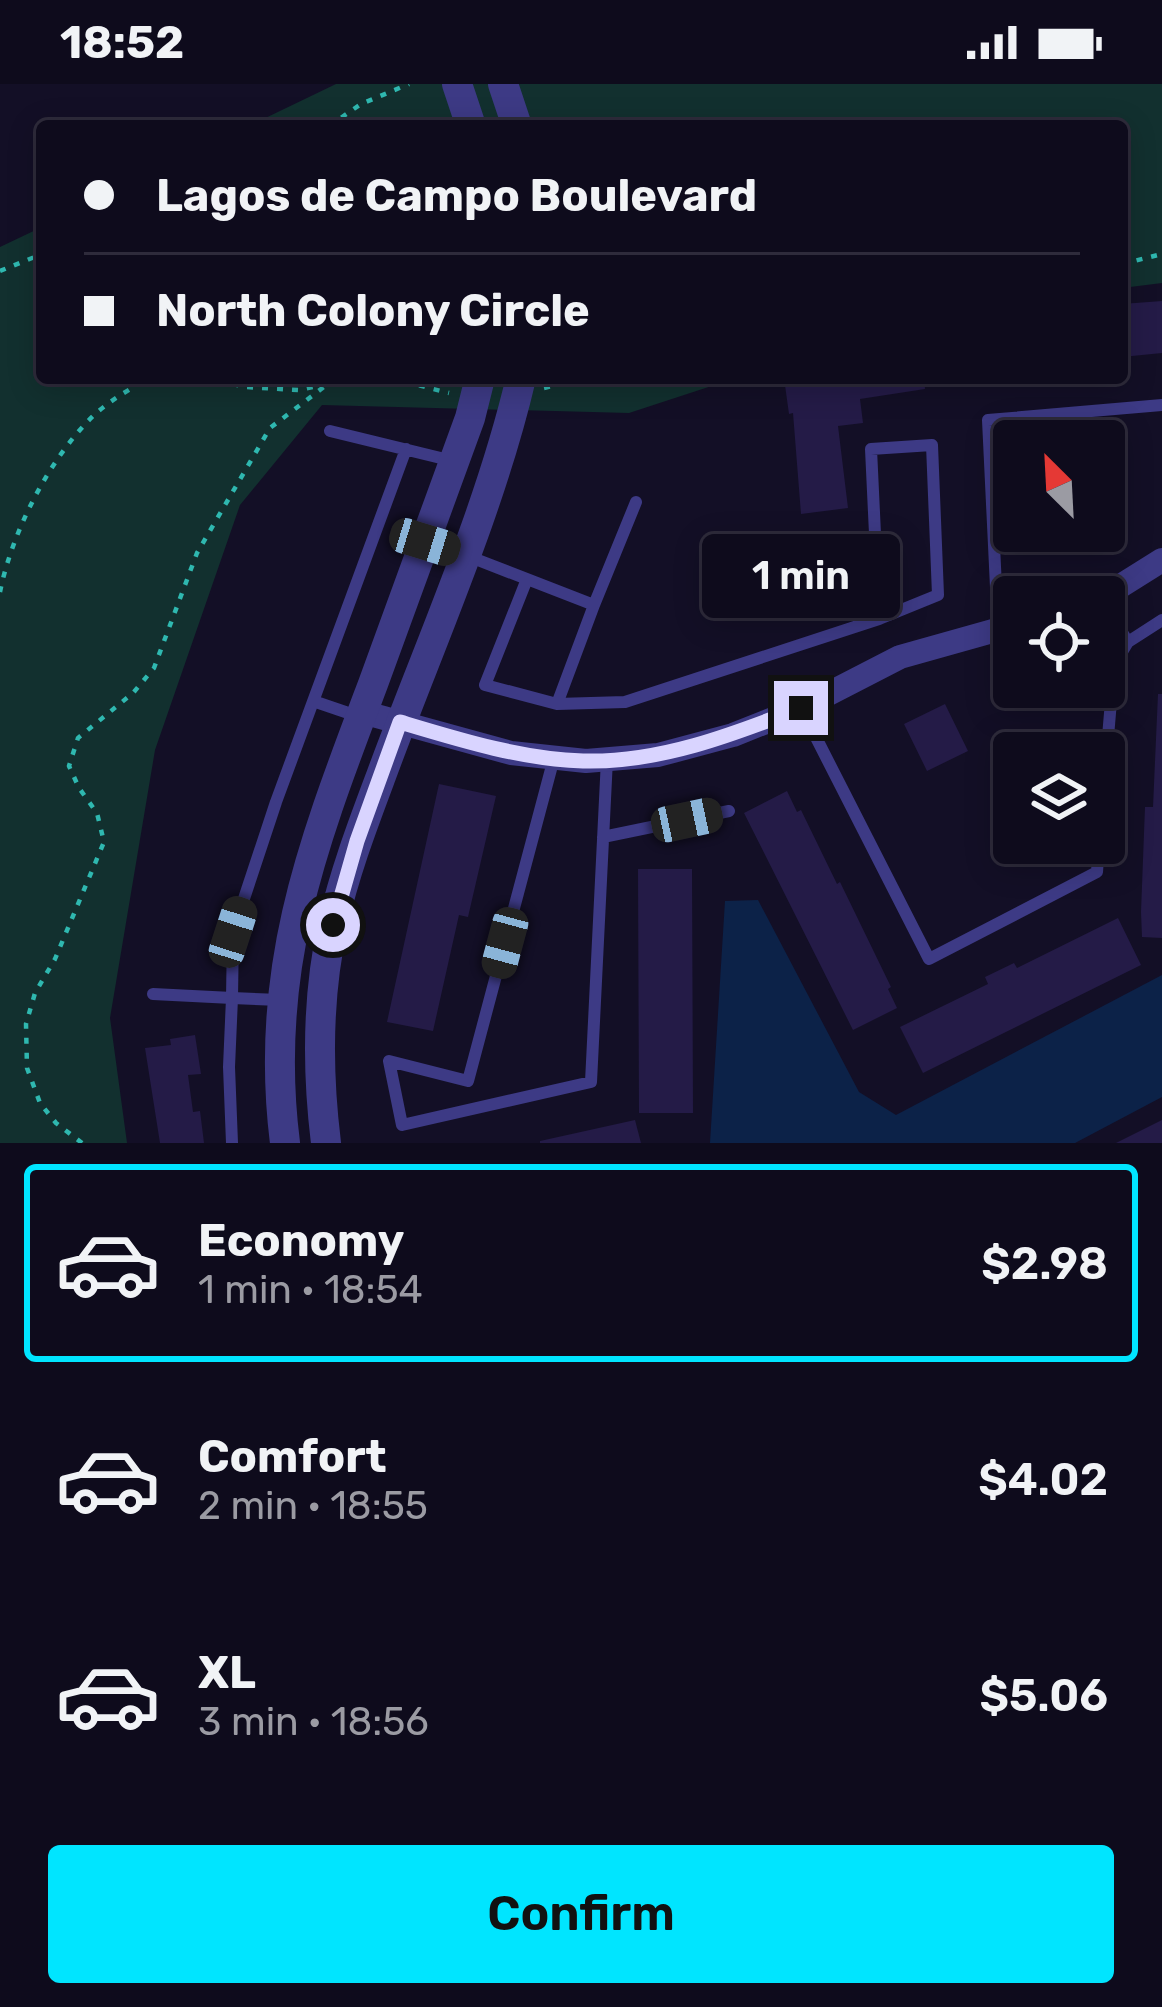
<!DOCTYPE html>
<meta charset="utf-8">
<style>
body{margin:0;font-family:Rubik,sans-serif;background:#171425;color:#f1f3f6;height:100vh;display:flex;flex-direction:column;font-size:45px;white-space:nowrap}
*{box-sizing:border-box;margin:0}
p{font-size:39px;color:#9b9ba3}
.icon{flex:none;width:66px;height:66px;fill:none;stroke:currentColor;stroke-width:2;stroke-linecap:round;stroke-linejoin:round}
.map{position:relative;height:1059px;overflow:hidden}
.panel{display:flex;flex-direction:column;background:#0e0b1c;flex:1}
.panel>*{flex:none}
.hud{position:absolute;left:36px;top:36px;width:1092px;height:264px;border-radius:12px;box-shadow:0 6px 30px #0003,0 0 0 3px #2e2b3b;display:grid;align-content:center;height:264px;padding:0 48px;background:#0e0b1c}
.needle{width:78px;rotate:336deg}
.fabs{position:absolute;left:993px;top:336px;display:grid;gap:24px}
.fabs a{display:grid;place-items:center;width:132px;height:132px;border-radius:12px;background:#0e0b1c;box-shadow:0 6px 30px #0003,0 0 0 3px #2e2b3b;font-size:60px}
.end{position:absolute;width:54px;height:54px;margin:-27px;border:15px solid #d9d4ff;background:#111;box-shadow:0 0 0 6px #111}
.from{border-radius:50%}
.bubble{position:absolute;height:84px;border-radius:12px;background:#0e0b1c;box-shadow:0 6px 30px #0003,0 0 0 3px #2e2b3b;font-size:39px;font-weight:600;line-height:84px;text-align:center}
.car{position:absolute;width:36px;height:72px;margin:-36px -18px;border-radius:15px;box-shadow:0 0 9px 3px #0007;background:linear-gradient(#222 24%,#8ab4d8 0 40%,#222 0 76%,#8ab4d8 0 86%,#222 0)}
.hud b{display:flex;align-items:center;gap:42px;height:114px;font-size:45px}
.hud b+b{border-top:3px solid #2e2b3b}
.hud i{width:30px;height:30px;background:#f1f3f6}
ul{padding:21px 0 0;list-style:none}
li{display:flex;align-items:center;gap:36px;height:198px;margin:0 24px 18px;padding:0 24px;border:6px solid transparent;border-radius:12px}
li div{flex:1}
li b{display:block;font-size:45px}
li em{font-style:normal;font-weight:600}
li.on{border-color:#00e5ff}
li>.icon{width:108px;height:108px;stroke-width:1.5}
.cta{display:flex;gap:24px;margin-top:auto;padding:24px 48px}
.cta a{flex:1;height:138px;border-radius:12px;background:#00e5ff;color:#111;font-size:48px;font-weight:600;line-height:138px;text-align:center}
.status{display:flex;justify-content:space-between;align-items:center;height:84px;padding:0 60px;background:#0e0b1c;direction:ltr}
.status svg{height:33px;fill:currentColor}
.map>svg:first-child{display:block}
.green{fill:#12302f}
.water{fill:#0c2248}
.building{fill:#241b47}
.lines{fill:none;stroke-linecap:round;stroke-linejoin:round}
.path{stroke:#2fb8b0;stroke-width:4.5;stroke-dasharray:6 9;stroke-linecap:butt}
.service{stroke:#3d3a85;stroke-width:12}
.minor{stroke:#3d3a85;stroke-width:24}
.tertiary{stroke:#3d3a85;stroke-width:30}
.route{stroke:#d9d4ff;stroke-width:15}
</style>
<div class="status"><b>18:52</b><svg viewBox="0 0 49 12"><path d="M0 12V9h3v3zM5 12V6h3v6zM10 12V3h3v9zM15 12V0h3v12zM26 1h20v11H26zM47 4h2v5h-2z"/></svg></div>
<div class="map">
<svg width="1162" height="1059" viewBox="0 0 1162 1059">
<rect width="100%" height="100%" fill="#130f26"/>
<path class="green" d="M336 0H1162V199L1122 204V42H249Z
M42 143V294H736L629 329 322 321 240 421 155 666 110 934 127 1059H0V163Z"/>
<path class="water" d="M758 816 859 1008 896 1031 1162 891V1013L1075 1059H710L725 817Z"/>
<path class="building" d="M1162 217V269L1122 273V220Z
M784 294H924L925 305 860 315 863 339 838 342 848 424 801 430 793 329 789 330Z
M1158 610H1162V854L1142 853 1141 828 1145 723H1153Z
M945 620 968 667 927 687 904 640Z
M439 700 496 712 468 833 459 831 433 947 387 938Z
M787 707 797 728 801 726 837 800 840 798 891 903 888 905 897 924 853 946 744 729Z
M638 785H692L693 1029H639Z
M1118 834 1141 881 923 989 900 943 988 900 985 893 1014 879 1017 884Z
M195 951 201 990 188 991 193 1028 200 1027 204 1059H160L145 964 171 961 170 955Z
M635 1036 641 1059H540V1057Z
M1162 1036V1059H1116Z"/>
<g class="lines">
<path class="path" d="M329 42 361 20 409 0
M1122 180 1162 170
M0 187 42 170
M203 294 246 303 298 306 356 294
M390 294 449 309
M544 304 588 294
M0 508C12 448 49 375 93 332 109 317 130 305 149 294
M82 1059 56 1039 40 1019 27 984 26 940 35 909 55 875 104 758 97 729 79 704 69 682 78 654 133 609 154 584 197 469 270 344 329 299"/>
<path class="service" d="M330 347 453 377
M465 471 594 521 636 418
M527 495 485 601 557 620 594 521
M1104 520 1128 558 1162 536
M998 545 988 336 1162 321
M316 618 360 633
M557 620 625 618 879 535 871 365 932 361 938 511 879 535
M801 624 929 875 1097 788 1099 759
M554 674 468 997 389 977 402 1041 591 998 607 675
M1104 701 1114 581 1128 558
M603 753 729 727
M153 910 232 914 229 983 232 1059
M280 916 232 914 233 848 276 718 406 365"/>
<path class="minor" d="M1103 513 1162 476
M362 628 511 669 586 677 658 671 733 651 801 624 900 573 1014 541"/>
<path class="tertiary" d="M457 0 471 42
M503 0 517 42
M285 1059C263 885 313 759 373 600 405 511 438 423 470 334L480 294
M326 1059C317 986 317 912 333 840 344 790 363 740 381 692 429 561 489 430 521 294"/>
</g>
<g class="lines">
<path class="route" d="M333 841 357 757 400 638C460 656 521 675 583 677 659 679 732 651 801 624"/>
</g>
</svg>
<div class="fabs">
<a><svg class="needle" viewBox="-14 -14 28 28"><path d="M0-13l5 13h-10z" fill="#e53935"/><path d="M0 13l5-13h-10z" fill="#9b9ba3"/></svg></a>
<a><svg class="icon" aria-label="locate" viewBox="0 0 24 24"><circle cx="12" cy="12" r="6"/><path d="M12 2v4M12 18v4M2 12h4M18 12h4"/></svg></a>
<a><svg class="icon" aria-label="layers" viewBox="0 0 24 24"><path d="M12 4l9 5-9 5-9-5zM3 14l9 5 9-5"/></svg></a>
</div>
<i class="end from" style="left:333px;top:841px"></i>
<i class="end" style="left:801px;top:624px"></i>
<div class="bubble" style="left:702px;top:450px;width:198px">1 min</div>
<i class="car" style="left:425px;top:458px;rotate:107deg"></i>
<i class="car" style="left:687px;top:736px;rotate:78deg"></i>
<i class="car" style="left:233px;top:848px;rotate:18deg"></i>
<i class="car" style="left:505px;top:859px;rotate:195deg"></i>
<div class="hud">
<b><i class="from"></i>Lagos de Campo Boulevard</b>
<b><i></i>North Colony Circle</b>
</div>
</div>
<section class="panel">
<ul>
<li class="on"><svg class="icon" aria-label="car" viewBox="0 0 24 24"><path d="M5 17H2v-5l4-1 3-4h7l3 4 3 1v5h-3M9 17h6M6 11h13"/><circle cx="7" cy="17" r="2"/><circle cx="17" cy="17" r="2"/></svg><div><b>Economy</b><p>1 min · 18:54</p></div><em>$2.98</em></li>
<li><svg class="icon" aria-label="car" viewBox="0 0 24 24"><path d="M5 17H2v-5l4-1 3-4h7l3 4 3 1v5h-3M9 17h6M6 11h13"/><circle cx="7" cy="17" r="2"/><circle cx="17" cy="17" r="2"/></svg><div><b>Comfort</b><p>2 min · 18:55</p></div><em>$4.02</em></li>
<li><svg class="icon" aria-label="car" viewBox="0 0 24 24"><path d="M5 17H2v-5l4-1 3-4h7l3 4 3 1v5h-3M9 17h6M6 11h13"/><circle cx="7" cy="17" r="2"/><circle cx="17" cy="17" r="2"/></svg><div><b>XL</b><p>3 min · 18:56</p></div><em>$5.06</em></li>
</ul>
<div class="cta"><a>Confirm</a></div>
</section>
